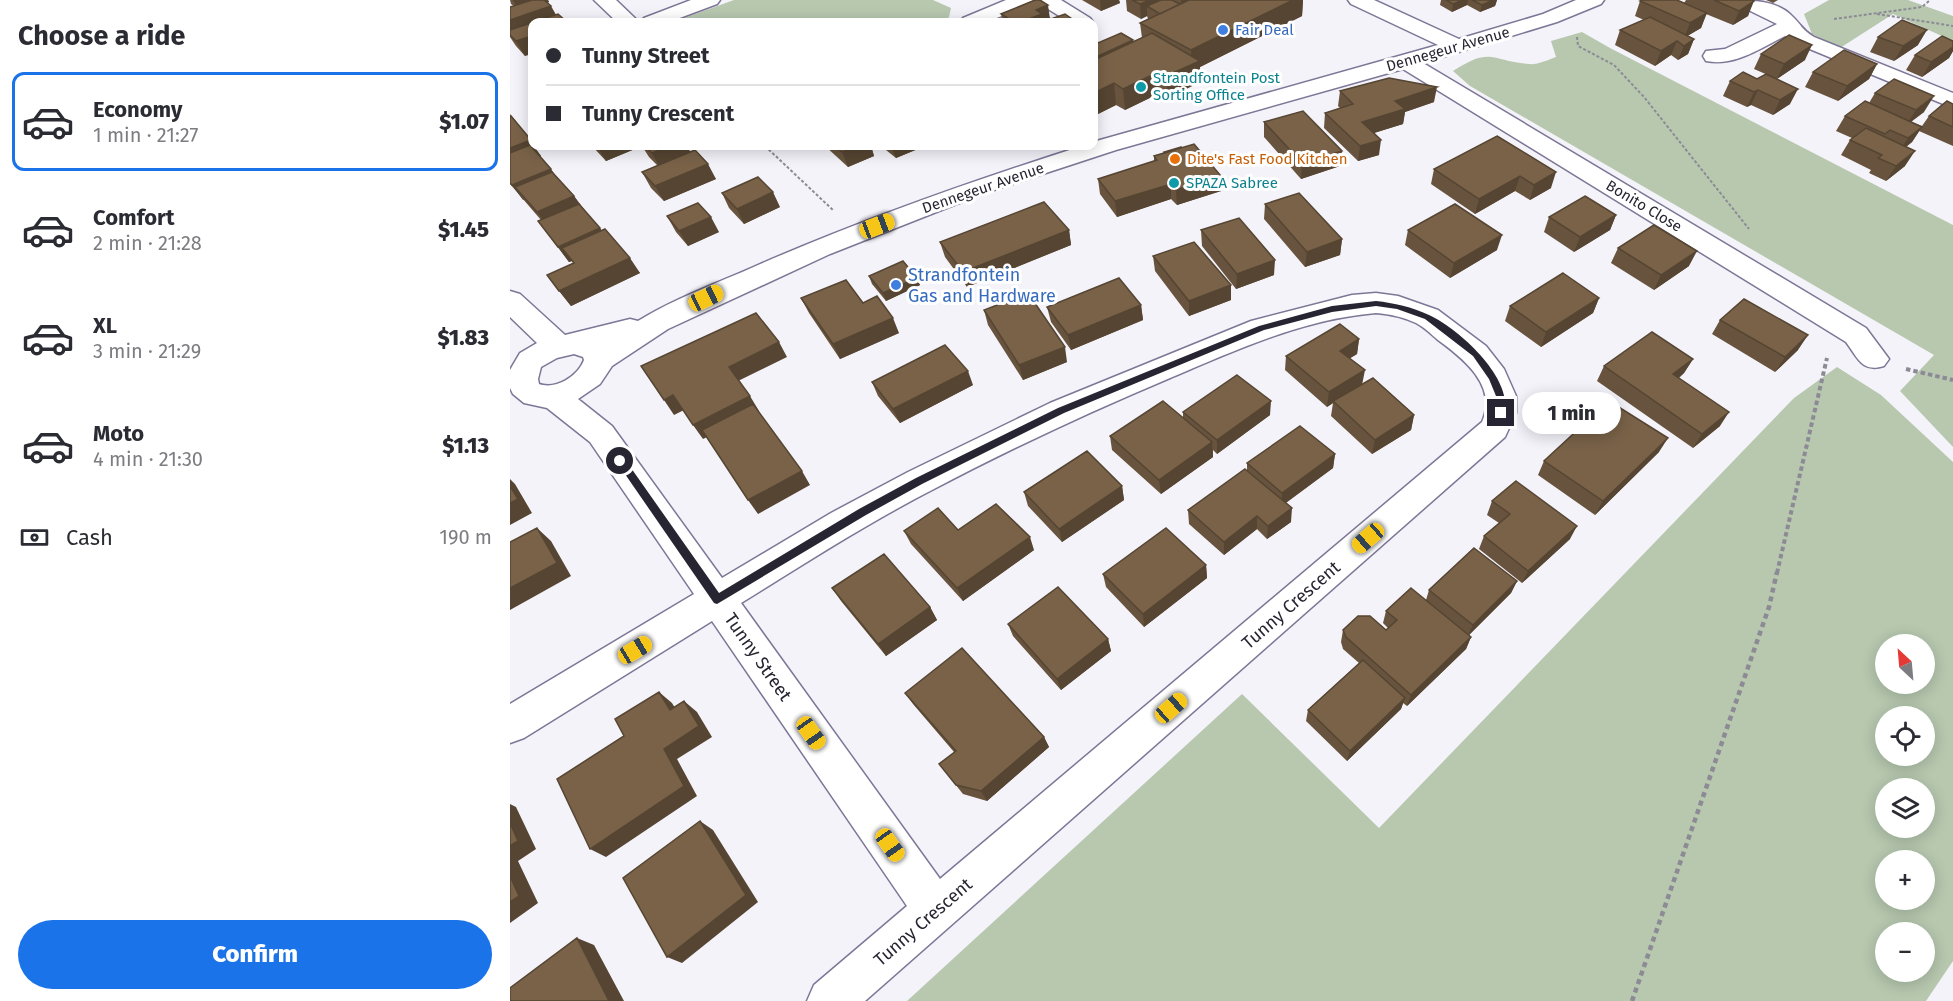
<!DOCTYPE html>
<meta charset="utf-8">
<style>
body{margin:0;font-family:"Fira Sans",sans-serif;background:#f2f2f3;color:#2b2b33;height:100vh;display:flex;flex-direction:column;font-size:22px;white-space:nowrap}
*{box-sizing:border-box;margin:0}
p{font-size:20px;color:#7c7c81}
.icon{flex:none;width:33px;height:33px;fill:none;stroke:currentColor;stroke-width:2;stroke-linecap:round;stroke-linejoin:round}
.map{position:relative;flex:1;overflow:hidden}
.panel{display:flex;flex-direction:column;background:#fff;width:510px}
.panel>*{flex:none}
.top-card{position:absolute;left:18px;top:18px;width:570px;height:132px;border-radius:12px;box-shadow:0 3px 15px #0003;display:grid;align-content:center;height:132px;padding:0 18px;background:#fff}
.needle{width:39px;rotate:334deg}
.fabs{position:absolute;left:1365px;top:634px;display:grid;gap:12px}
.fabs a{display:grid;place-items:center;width:60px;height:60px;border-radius:50%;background:#fff;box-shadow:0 3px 15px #0003;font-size:30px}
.end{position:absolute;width:27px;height:27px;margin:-14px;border:8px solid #282532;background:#fff;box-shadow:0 0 0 3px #fff}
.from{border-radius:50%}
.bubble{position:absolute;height:42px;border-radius:21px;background:#fff;box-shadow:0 3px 15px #0003;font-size:20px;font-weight:800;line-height:42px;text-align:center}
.car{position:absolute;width:18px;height:36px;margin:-18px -9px;border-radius:8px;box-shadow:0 0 4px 2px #0007;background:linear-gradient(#f5c518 24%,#345 0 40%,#f5c518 0 76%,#345 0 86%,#f5c518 0)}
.top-card b{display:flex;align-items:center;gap:21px;height:57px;font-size:22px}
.top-card b+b{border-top:2px solid #e1e1e2}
.top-card i{width:15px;height:15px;background:#2b2b33}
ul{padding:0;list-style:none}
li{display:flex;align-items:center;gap:18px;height:99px;margin:0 12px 9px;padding:0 6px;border:3px solid transparent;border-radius:12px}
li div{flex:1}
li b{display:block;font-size:22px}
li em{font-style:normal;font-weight:800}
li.selected{border-color:#1a73e8}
li>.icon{width:54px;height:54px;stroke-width:1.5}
h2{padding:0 18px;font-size:27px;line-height:72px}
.pay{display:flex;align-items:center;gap:15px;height:66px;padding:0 18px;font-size:22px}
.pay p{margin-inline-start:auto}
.button{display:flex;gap:12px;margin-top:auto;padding:12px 18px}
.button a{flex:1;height:69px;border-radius:36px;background:#1a73e8;color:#fff;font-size:24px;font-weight:800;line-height:69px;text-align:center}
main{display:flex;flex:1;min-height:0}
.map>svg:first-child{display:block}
.green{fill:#b7c8af;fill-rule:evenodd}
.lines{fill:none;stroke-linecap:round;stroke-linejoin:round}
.minor-casing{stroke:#7e7696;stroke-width:3}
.path-far2{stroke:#8c8a95;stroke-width:2;stroke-dasharray:3 2;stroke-linecap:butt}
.path-far1{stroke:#8c8a95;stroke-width:4;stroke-dasharray:4.5 3;stroke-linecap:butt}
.path{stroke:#8c8a95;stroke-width:4.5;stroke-dasharray:5 4;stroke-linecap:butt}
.minor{fill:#fff;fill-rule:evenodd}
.wall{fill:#68543e}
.shaded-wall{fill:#554532}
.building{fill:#796248;stroke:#554532;stroke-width:1.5}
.route{fill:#282532}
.shop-dot{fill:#3f7fe0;stroke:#fff;stroke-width:2}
.culture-dot{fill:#0f9aa8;stroke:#fff;stroke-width:2}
.food-dot{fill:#e8710a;stroke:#fff;stroke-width:2}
.labels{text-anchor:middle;stroke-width:6;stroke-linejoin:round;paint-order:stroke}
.far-shop-label{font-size:15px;fill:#366cbe;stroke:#fff;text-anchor:start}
.far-street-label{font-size:15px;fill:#282532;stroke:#fff}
.far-culture-label{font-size:15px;fill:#0d838f;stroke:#fff;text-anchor:start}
.far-food-label{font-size:15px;fill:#c56008;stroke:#fff;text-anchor:start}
.shop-label{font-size:18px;fill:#366cbe;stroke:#fff;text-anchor:start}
.street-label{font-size:18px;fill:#282532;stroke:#fff}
</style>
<main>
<section class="panel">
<h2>Choose a ride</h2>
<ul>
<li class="selected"><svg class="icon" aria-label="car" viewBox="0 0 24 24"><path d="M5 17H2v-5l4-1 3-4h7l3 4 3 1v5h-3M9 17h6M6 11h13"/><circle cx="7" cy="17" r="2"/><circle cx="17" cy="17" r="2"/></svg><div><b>Economy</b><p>1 min · 21:27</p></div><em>$1.07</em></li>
<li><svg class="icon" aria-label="car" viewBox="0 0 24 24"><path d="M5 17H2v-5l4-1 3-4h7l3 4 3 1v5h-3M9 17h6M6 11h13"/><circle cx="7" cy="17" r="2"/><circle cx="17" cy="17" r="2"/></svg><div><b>Comfort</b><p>2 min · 21:28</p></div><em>$1.45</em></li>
<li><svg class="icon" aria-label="car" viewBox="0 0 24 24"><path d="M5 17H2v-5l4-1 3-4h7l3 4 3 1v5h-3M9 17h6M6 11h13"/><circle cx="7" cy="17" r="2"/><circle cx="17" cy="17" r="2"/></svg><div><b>XL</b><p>3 min · 21:29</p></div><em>$1.83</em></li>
<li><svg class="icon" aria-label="car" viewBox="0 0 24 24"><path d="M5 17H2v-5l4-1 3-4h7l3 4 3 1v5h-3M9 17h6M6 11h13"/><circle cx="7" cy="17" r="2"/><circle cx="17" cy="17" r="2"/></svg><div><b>Moto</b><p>4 min · 21:30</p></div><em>$1.13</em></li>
</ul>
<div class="pay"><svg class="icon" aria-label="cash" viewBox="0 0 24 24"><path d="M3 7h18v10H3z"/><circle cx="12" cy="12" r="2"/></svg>Cash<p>190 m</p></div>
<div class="button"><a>Confirm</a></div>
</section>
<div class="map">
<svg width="1443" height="1001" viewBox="0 0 1443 1001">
<rect width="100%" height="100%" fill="#f4f3fa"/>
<path class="green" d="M224 0H423L441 8 439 17 434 22H163Z
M1319 0H1398L1443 16V41L1383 14 1330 48 1302 34 1294 14Z
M1072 32 1100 48 1443 225V447L1390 391 1424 355 960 86 943 71C982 46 980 61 1019 64 1027 65 1038 60 1046 57L1041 41Z
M1327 367 1371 395 1443 462V961L1416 1001H397L732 694 869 828 1284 398ZM1376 645H1414V684H1376ZM1376 717H1414V756H1376ZM1376 789H1414V828H1376ZM1376 861H1414V900H1376ZM1376 933H1414V972H1376Z"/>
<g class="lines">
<defs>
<path id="minor" d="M84 0H106L129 22H107Z
M181 0H210L207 4 159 22H131L134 18Z
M496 0H524L521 4 477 22H450L453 18Z
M527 0H551L580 18 583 22H559L530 4Z
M838 0H864L949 39 1033 14 1066 0H1094L1091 4 1047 22 913 63 1356 328 1379 359 1374 366C1352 373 1348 358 1336 342L893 69 606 150 472 194 320 254 158 329 102 366 90 384 68 399 102 426 212 578 321 513 398 472 540 403 741 321 842 295 866 293 888 296 928 310 976 346 994 369 1006 396V413L995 437 355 1001H297L304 985 397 906 202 621 14 738 0 743V704L184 594 80 442 37 408 14 403 3 394 0 388V370L10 353 27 343 0 317V291L10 294 55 335 120 319 128 321C165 298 208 283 248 265 354 219 462 181 572 146H584V142L590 140 928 45 841 4ZM866 313C880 314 893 317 906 323 914 327 921 334 928 340 954 359 988 386 972 422L430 879 231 603C294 564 356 524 422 490 500 449 579 412 660 378 726 350 793 319 866 313ZM64 354 73 357 74 360C68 376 46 390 29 384L28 379 31 367 47 358Z
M1223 0C1242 0 1267 1 1281 15 1291 24 1291 29 1304 37L1443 93V108L1290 45 1275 36C1251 48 1224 67 1196 61L1193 56 1196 51 1215 49 1267 24 1226 4Z"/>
</defs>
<use href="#minor" class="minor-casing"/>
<path class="path-far2" d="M1367 14 1443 26
M1324 19 1412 7 1420 0
M1067 37 1068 46 1104 65 1134 97 1239 229
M255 146 324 211"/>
<path class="path-far1" d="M1396 369 1443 380
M1267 573 1317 358"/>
<path class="path" d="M1122 1001 1259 607 1267 572"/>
<use href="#minor" class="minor"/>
</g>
<path class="wall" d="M0 0H38L39 2 37 3 15 56 6 46 0 37V7L4 6 1 4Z
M572 0H609L610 3 591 11Z
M616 0H793L792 16 690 67V82L658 98 650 93 615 110 606 105 584 116V40L588 43 623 42 632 38 630 23 638 19 637 16 631 19 617 11Z
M931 0H987L985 6 970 12 957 5 942 12 930 5Z
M1176 0H1242L1238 16 1223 25 1196 14 1191 28 1177 36 1184 39 1178 54 1168 60 1161 55 1145 66 1105 45 1110 30 1134 20 1125 16 1130 1 1174 3Z
M1256 0H1268L1263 3Z
M491 14 540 19 566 22H493Z
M1368 37 1408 45 1384 61 1360 52Z
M1443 41V51L1439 58 1412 77 1396 70 1405 55Z
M1251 54 1295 60 1267 79 1244 69Z
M1367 64 1359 79 1328 101 1295 87 1303 72Z
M1233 72 1280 104 1263 115 1241 105 1237 107 1213 96 1220 81Z
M830 91 924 102 895 112 893 124 864 133 869 155 848 161 814 128 815 113 830 108 828 106Z
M1365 93 1414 112 1401 122 1412 126 1419 116 1443 104V146L1409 131 1402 142 1396 147 1395 166 1376 181 1359 173 1361 170 1331 155 1340 140 1342 138 1326 131 1335 116 1359 103Z
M0 114 21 140 22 143V146L31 156H29L46 176 64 196 72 207 92 231 130 273 61 306 37 275 63 263 62 261 59 262 28 221 31 220 0 184Z
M754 122 830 166 791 179 754 137Z
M987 136 1041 188 1020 200 1005 191 965 214 921 184 924 169Z
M82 146H132L96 161Z
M132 146H177L180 152 206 179 154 201 141 188 132 172 148 166 139 157Z
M315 146H361L364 156 338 167Z
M371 146H415L386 158Z
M644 156 711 176V191L667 205 661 199 607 217 590 194 588 179 644 161Z
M212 193 270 207 234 224 219 208Z
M755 204 832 239 830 255 795 267 754 219Z
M1106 215 1100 230 1064 252 1034 232 1039 217Z
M157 216 209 232 178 246 166 232Z
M559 230 561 245 457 287 435 257 430 242Z
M691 230 764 275 726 289 692 246Z
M898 230 987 250 940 278 895 245Z
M1108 248 1179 266 1144 290 1101 263Z
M643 256 721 285V300L679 316 645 271Z
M359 276 407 278 410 285 376 301 362 284Z
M291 298 389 333 330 359 299 313Z
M1089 298 1083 313 1031 347 995 321 1000 306Z
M631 305 633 320 561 350 541 322 537 307Z
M474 310 557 362 513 380 478 325Z
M1210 320 1288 350 1265 372 1202 334Z
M849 339 847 354 840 358 852 384 904 415 901 430 862 454 821 416 823 403 817 407 775 370 776 356Z
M1183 359 1174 373 1169 378 1210 426 1183 448 1087 381 1094 366Z
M362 382 463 385 390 423 368 396Z
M673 412 760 415 707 454 703 450V457L651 494 602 450 600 436 673 418Z
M1149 452 1085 515 1028 475 1034 461Z
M825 454 823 468 776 503 781 522 757 539 747 529 714 555 679 524 678 510 737 470V463Z
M612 486 614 500 552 542 518 506 514 492Z
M982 501 1060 539 1012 583 969 549 974 536 989 523 977 515Z
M448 530 524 550 453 601 401 544 394 531Z
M696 565 697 578 634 627 596 587 593 574Z
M1007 581 1001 593 959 635 961 637 956 649 897 706 893 703 891 709 837 761 796 721 798 710 849 663 833 649 831 642 833 630H876L878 628 873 623 876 611 916 600 919 590Z
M322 588 420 607 427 620 376 656 331 601Z
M498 624 598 639 601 651 551 690 503 636Z
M395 693 534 737 539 747 477 801 453 794 429 764 444 752 403 704Z"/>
<path class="shaded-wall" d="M3 0H38L39 2 10 12Z
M590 0H609L610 3 591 11Z
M640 0H650L637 6V16L631 19 630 4Z
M671 0H686L671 5Z
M783 0H793L792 16 690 67V82L658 98 656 76 681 65V50Z
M953 0H958L957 5 942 12 943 4Z
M983 0H987L985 6 970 12 972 5Z
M1244 1 1238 16 1223 25 1229 11Z
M538 5 540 19 533 22H511L526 10Z
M41 6 49 20 0 30V20Z
M1197 13 1191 28 1174 38 1180 23Z
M1417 30 1408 45 1384 61 1393 46Z
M22 36V54L15 56 6 41Z
M1184 39 1178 54 1168 60 1174 46Z
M623 40 624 55 584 74V58Z
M1167 41 1161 55 1145 66 1151 51Z
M1302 45 1295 60 1267 79 1274 64Z
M1443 47V51L1439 58 1412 77 1421 62Z
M1367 64 1359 79 1328 101 1337 86Z
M648 72 650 93 615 110 613 89Z
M604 83 606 105 584 116V93Z
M927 87 924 102 895 112 893 124 851 137 852 122 885 101Z
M1288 89 1280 104 1263 115 1270 100Z
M1248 90 1241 105 1237 107 1244 92Z
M1424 96 1414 112 1396 125 1406 110Z
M1412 127 1402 142 1388 153 1398 138Z
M21 140 22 143V146H24L31 156 0 167V148Z
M871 140 869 155 848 161 850 146Z
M87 146H132L96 161Z
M159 146H177L182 155 150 168 142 153Z
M348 146H361L364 156 338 167 332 152Z
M381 146H415L386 158Z
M424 146H434L426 149Z
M832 151 830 166 791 179 792 163Z
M1405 151 1395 166 1376 181 1386 166Z
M198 164 206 179 154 201 145 186Z
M41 169 51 184 5 187 14 200H13L2 185Z
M1046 172 1041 188 1020 200 1024 185Z
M711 176V191L667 205 666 190Z
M1010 176 1005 191 965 214 969 199Z
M661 184V199L607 217 605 201Z
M263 192 270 207 234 224 227 209Z
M64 196 75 211 38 227 27 212Z
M1106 215 1100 230 1064 252 1070 237Z
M201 217 209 232 178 246 169 231Z
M90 228 100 244 52 248 62 261 59 262 48 247Z
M559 230 561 245 457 287 453 272Z
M992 235 987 250 940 278 944 263Z
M832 239 830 255 795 267 797 252Z
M1187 251 1179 266 1144 290 1151 275Z
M120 258 130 273 61 306 49 291Z
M765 260 764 275 726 289 727 274Z
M407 278 410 285 376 301 373 293Z
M721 285V300L679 316V301Z
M1089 298 1083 313 1031 347 1036 332Z
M631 305 633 320 561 350 558 335Z
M383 318 389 333 330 359 323 344Z
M1298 335 1288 350 1265 372 1275 357Z
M849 339 847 354 829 365 830 351Z
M269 342 277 357 228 381 219 367Z
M555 347 557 362 513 380 509 365Z
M1183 359 1174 373 1155 388 1163 374Z
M855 370 852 385 823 401V403L817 407 819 392Z
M458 371 463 385 390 423 383 409Z
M163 395 174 410 164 415 154 400Z
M240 396 249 411 193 439 183 425Z
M761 401 760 415 707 454V440Z
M1219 412 1210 426 1183 448 1192 434Z
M904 415 901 430 862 454 865 440Z
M1158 438 1149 452 1085 515 1093 501Z
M702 442 703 457 651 494 649 480Z
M825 454 823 468 771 506 772 493Z
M292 471 300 485 248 514 238 500Z
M0 479 5 484 22 513 0 525Z
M612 486 614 500 552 542 549 529Z
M782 508 781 522 757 539 758 526Z
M747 516V529L714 555V542Z
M1067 526 1060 539 1012 583 1018 571Z
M27 528 41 541 61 576 0 610V588Z
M520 537 524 550 453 601 447 588Z
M696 565 697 578 634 627 633 614Z
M1007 581 1001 593 957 637 963 625Z
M420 607 427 620 376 656 368 644Z
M961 637 956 649 897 706 901 695Z
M598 639 601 651 551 690 547 679Z
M149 692 162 703 173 721 160 710Z
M895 698 891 709 837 761 840 751Z
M174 701 187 712 202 737 167 759 187 796 96 857 80 849 154 749Z
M534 737 539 747 477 801 471 791Z
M0 804 6 807 26 849 8 861 28 903 0 923Z
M190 821 203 830 248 902 172 963 157 957Z
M67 938 84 945 114 1001H99Z"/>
<path class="building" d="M22 0H34L41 6 0 20V7Z
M525 0H530L538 5 526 10 532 14 511 22H504L491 14Z
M622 0H640L630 4Z
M651 0H662L670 4 650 14 637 6Z
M679 0H783L681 50 630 23Z
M936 0H953L943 4Z
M962 0H983L972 5Z
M1132 0H1167L1197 13 1180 23 1130 1Z
M1204 0H1242L1244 1 1229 11Z
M48 14 57 22H22V36L6 41 0 35V30Z
M555 14 565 21 561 22H525L538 17 541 19Z
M1140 17 1184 39 1174 46 1167 41 1151 51 1110 30Z
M1392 20 1417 30 1393 46 1368 37Z
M611 33 623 40 584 58V40L588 43Z
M642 33 690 61 656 76 648 72 613 89 604 83 584 93V60Z
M1279 35 1302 45 1274 64 1251 54Z
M1432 36 1443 41V47L1421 62 1405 55Z
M1334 50 1367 64 1337 86 1303 72Z
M1233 72 1247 79 1256 74 1288 89 1270 100 1248 90 1244 92 1220 81Z
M879 78 927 87 885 101 895 109 852 122 871 140 850 146 815 113 843 104 830 91Z
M1384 79 1424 96 1406 110 1365 93Z
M1355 101 1412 127 1398 138 1380 130 1375 134 1335 116Z
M1437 101 1443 104V127L1419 116Z
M793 111 832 151 792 163 754 122Z
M0 116H1L21 140 0 148Z
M1356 128 1405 151 1386 166 1368 158 1372 155 1340 140Z
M987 136 1046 172 1024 185 1010 176 969 199 924 169Z
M684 144 711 176 666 190 661 184 605 201 588 179 647 160 644 156Z
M20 145 41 169 2 185 0 183V153Z
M134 146H159L142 153Z
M325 146H348L332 152Z
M671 147V148L655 153 654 152Z
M185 150 198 164 145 186 132 172Z
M42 172 64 196 27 212 5 187Z
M248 177 263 192 227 209 212 193Z
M789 193 832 239 797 252 755 204Z
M1075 196 1106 215 1070 237 1039 217Z
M534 202 559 230 453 272 430 242Z
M188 203 201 217 169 231 157 216Z
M69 204 90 228 48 247 28 221Z
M945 204 992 235 944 263 898 230Z
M729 218 765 260 727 274 691 230Z
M1144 225 1187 251 1151 275 1108 248Z
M95 229 120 258 49 291 37 275 64 263 52 248Z
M684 242 721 285 679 301 643 256Z
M393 261 407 278 373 293 359 276Z
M1053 273 1089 298 1036 332 1000 306Z
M609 278 631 305 558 335 537 307Z
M336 280 353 303 367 296 383 318 323 344 291 298Z
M518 293 555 347 509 365 474 310Z
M1234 299 1298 335 1275 357 1210 320Z
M246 313 269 342 219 367 240 396 183 425 163 395 154 400 131 366Z
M830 324 849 339 830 351 855 370 819 392 776 356Z
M1142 332 1183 359 1163 374 1219 412 1192 434 1094 366Z
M435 345 458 371 383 409 362 382Z
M727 375 761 401 707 440 673 412Z
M863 378 904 415 865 440 823 401Z
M653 401 702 442 649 480 600 436Z
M1099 401 1158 438 1093 501 1034 461Z
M243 404 292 471 238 500 192 430Z
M790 426 825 454 772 493 737 463Z
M577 451 612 486 549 529 514 492Z
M735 469 782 508 758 526 747 516 714 542 678 510Z
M1006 481 1067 526 1018 571 974 536 1000 514 982 501Z
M0 486 8 499 0 503Z
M486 504 520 537 447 588 394 531 428 508 448 530Z
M27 528 47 563 0 588V542Z
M656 528 696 565 633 614 593 574Z
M964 548 1007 581 963 625 919 590Z
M374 554 420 607 368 644 322 588Z
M548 587 598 639 547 679 498 624Z
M901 588 961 637 901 695 836 637 833 630 848 616H860L876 630 887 620 876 611Z
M452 648 534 737 471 791 446 785 429 764 446 751 395 693Z
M853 660 895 698 840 751 798 710Z
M149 692 160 710 174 701 189 726 154 749 174 786 80 849 47 779 114 736 105 719Z
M190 821 236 895 157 957 113 878Z
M0 823 8 841 0 846Z
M0 876 9 896 0 902Z
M67 938 99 1001H0V988Z"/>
<path class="route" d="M866 301C884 303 902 307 919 315 949 329 1005 379 994 415H988L987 413 986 396 979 379 963 356 915 319 887 309 866 306 822 312 754 330 554 413 412 484 356 515 207 604 204 603 106 461 110 457 114 458 209 593 349 509 406 478 548 408 749 326 822 306Z"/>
<g class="shop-dot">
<circle cx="713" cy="30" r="6"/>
<circle cx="386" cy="285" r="6"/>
</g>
<g class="culture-dot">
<circle cx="631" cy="87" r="6"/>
<circle cx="664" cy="183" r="6"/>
</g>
<circle class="food-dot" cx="665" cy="159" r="6"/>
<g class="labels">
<g class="far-shop-label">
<text x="725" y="35">Fair Deal</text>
</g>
<g class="far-street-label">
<text transform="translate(938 49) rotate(-16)" y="5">Dennegeur Avenue</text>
<text transform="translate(473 188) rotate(-19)" y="5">Dennegeur Avenue</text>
<text transform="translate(1134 206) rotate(31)" y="5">Bonito Close</text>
</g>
<g class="far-culture-label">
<text x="643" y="83">Strandfontein Post<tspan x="643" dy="17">Sorting Office</tspan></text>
<text x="676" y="188">SPAZA Sabree</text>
</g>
<g class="far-food-label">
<text x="677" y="164">Dite's Fast Food Kitchen</text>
</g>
<g class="shop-label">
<text x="398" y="281">Strandfontein<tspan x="398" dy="21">Gas and Hardware</tspan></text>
</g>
<g class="street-label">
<text transform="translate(781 605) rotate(-41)" y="6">Tunny Crescent</text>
<text transform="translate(248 657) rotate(55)" y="6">Tunny Street</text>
<text transform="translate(413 922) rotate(-41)" y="6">Tunny Crescent</text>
</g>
</g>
</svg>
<div class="fabs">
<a><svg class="needle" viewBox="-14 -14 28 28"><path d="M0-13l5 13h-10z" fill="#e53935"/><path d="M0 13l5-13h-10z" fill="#7c7c81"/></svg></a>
<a><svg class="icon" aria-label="locate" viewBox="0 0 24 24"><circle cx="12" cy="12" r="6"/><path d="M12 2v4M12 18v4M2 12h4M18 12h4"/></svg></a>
<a><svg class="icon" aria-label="layers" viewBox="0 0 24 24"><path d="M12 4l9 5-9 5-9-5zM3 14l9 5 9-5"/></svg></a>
<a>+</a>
<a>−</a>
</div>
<i class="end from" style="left:110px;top:461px"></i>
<i class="end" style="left:991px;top:413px"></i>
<div class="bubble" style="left:1012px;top:392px;width:99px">1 min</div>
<i class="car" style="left:367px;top:226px;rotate:69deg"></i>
<i class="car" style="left:196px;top:298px;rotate:65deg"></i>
<i class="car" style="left:858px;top:538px;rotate:229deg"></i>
<i class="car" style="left:125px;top:650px;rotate:59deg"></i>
<i class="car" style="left:661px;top:708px;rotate:49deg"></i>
<i class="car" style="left:301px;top:733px;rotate:145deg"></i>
<i class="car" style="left:380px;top:845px;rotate:145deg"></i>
<div class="top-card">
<b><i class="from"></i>Tunny Street</b>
<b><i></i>Tunny Crescent</b>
</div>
</div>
</main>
